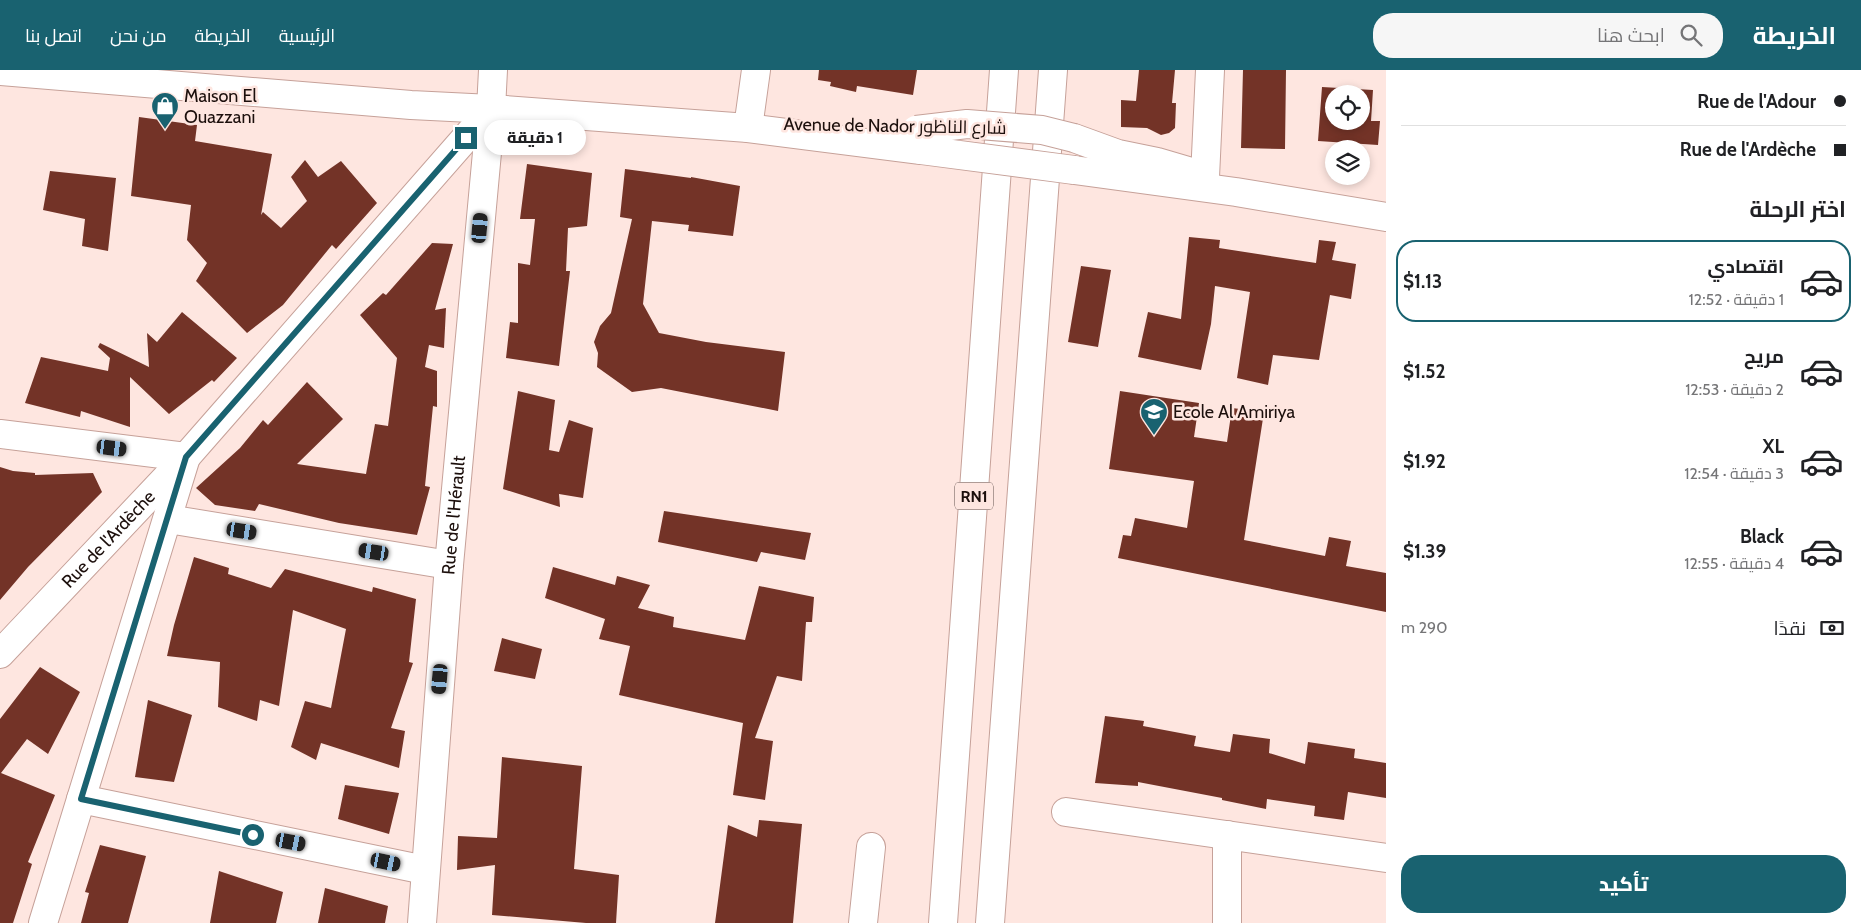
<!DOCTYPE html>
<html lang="ar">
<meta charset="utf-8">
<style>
body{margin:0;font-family:Cabin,Cairo,sans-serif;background:#f6f6f6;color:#202124;direction:rtl;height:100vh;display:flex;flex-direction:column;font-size:19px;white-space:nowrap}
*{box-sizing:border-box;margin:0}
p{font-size:16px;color:#757577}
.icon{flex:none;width:28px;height:28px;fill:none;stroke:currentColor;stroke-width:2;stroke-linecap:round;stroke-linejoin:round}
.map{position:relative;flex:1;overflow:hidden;direction:ltr}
.panel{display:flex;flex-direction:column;background:#fff;width:475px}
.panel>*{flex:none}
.top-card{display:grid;align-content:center;height:110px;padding:0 15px;background:#fff}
.buttons{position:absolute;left:1325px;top:15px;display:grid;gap:10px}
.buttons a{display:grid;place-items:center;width:45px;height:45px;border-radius:50%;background:#fff;box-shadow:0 2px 8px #0003;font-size:25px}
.end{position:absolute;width:22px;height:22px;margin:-11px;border:6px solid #196270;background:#fff;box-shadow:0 0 0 2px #fff}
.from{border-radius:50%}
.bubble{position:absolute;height:35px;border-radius:18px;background:#fff;box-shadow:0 2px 8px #0003;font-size:16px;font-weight:800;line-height:35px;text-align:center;direction:rtl}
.car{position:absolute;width:15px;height:30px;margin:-15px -8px;border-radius:6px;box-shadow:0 0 4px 1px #0007;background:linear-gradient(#222 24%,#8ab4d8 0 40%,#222 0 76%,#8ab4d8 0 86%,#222 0)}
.top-card b{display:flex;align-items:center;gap:18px;height:48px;font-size:19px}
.top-card b+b{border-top:1px solid #e0e0e0}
.top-card i{width:12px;height:12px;background:#202124}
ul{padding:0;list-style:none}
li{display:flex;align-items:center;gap:15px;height:82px;margin:0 10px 8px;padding:0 5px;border:2px solid transparent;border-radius:20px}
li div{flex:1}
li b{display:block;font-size:19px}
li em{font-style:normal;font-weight:800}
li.selected{border-color:#196270}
li>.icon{width:45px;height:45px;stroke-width:1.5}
h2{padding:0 15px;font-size:22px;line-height:60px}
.pay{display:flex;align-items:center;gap:12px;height:55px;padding:0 15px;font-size:19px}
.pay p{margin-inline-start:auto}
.cta{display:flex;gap:10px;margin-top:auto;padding:10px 15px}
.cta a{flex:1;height:58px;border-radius:20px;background:#196270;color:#fff;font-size:20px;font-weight:800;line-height:58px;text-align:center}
header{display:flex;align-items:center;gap:30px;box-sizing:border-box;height:70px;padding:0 25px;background:#196270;color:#fff}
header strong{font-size:24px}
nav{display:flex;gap:28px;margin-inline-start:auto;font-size:18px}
.search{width:350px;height:45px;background:#f6f6f6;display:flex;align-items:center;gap:12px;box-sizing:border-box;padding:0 18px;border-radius:20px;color:#757577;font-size:19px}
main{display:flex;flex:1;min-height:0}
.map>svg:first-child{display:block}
.building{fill:#733327;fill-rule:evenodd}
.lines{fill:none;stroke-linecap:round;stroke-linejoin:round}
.minor-casing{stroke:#c6a199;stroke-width:30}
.highway-casing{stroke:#c6a199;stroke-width:30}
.minor{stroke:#fff;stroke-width:28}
.highway{stroke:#fff;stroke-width:28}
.minor-bridge-casing{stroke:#c6a199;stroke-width:30;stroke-linecap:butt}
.minor-bridge{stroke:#fff;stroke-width:28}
.route{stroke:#196270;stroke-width:6}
.labels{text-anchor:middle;stroke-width:5;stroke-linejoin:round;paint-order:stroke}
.shield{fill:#fee6e0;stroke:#60504c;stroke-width:1}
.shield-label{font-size:16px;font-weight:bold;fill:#1c0f0c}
.poi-label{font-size:18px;fill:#1c0f0c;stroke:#fee6e0;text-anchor:start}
.street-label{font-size:18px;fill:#1c0f0c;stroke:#fee6e0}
</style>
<header>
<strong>الخريطة</strong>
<div class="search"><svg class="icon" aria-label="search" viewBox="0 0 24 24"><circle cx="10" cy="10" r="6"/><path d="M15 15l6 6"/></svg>ابحث هنا</div>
<nav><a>الرئيسية</a><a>الخريطة</a><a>من نحن</a><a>اتصل بنا</a></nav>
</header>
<main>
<section class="panel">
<div class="top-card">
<b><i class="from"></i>Rue de l'Adour</b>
<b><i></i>Rue de l'Ardèche</b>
</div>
<h2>اختر الرحلة</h2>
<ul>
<li class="selected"><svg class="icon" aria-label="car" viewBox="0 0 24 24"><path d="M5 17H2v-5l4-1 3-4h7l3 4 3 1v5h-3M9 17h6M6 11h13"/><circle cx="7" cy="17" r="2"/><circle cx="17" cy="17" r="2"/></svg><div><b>اقتصادي</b><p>1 دقيقة · 12:52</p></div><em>$1.13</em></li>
<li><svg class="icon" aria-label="car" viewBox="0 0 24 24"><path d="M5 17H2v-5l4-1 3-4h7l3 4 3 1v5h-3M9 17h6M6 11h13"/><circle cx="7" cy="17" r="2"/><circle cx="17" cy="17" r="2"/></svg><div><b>مريح</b><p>2 دقيقة · 12:53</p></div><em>$1.52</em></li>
<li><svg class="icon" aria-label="car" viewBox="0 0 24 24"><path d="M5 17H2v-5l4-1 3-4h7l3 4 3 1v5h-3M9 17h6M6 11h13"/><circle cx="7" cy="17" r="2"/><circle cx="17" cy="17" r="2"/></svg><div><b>XL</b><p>3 دقيقة · 12:54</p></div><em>$1.92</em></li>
<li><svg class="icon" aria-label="car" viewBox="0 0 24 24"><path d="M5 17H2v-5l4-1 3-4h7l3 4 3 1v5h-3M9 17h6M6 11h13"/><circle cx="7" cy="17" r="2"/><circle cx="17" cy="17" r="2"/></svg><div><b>Black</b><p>4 دقيقة · 12:55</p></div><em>$1.39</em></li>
</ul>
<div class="pay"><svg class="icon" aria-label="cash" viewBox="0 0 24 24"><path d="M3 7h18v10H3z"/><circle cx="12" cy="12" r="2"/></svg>نقدًا<p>290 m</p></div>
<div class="cta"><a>تأكيد</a></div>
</section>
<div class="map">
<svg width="1386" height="853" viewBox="0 0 1386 853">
<rect width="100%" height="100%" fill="#fee6e0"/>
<path class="building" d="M819 0H917L913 25 857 16 856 22 830 16 831 12 818 10Z
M1139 0H1175L1172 33H1176L1175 58 1169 63 1161 65 1147 58 1121 57V30L1136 31Z
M1243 0H1286L1285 79 1241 78Z
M1322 17 1373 20 1371 51H1380L1378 75 1318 71ZM1334 24H1361V51H1334Z
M139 47 197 55 195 71 272 84 261 145 263 142 281 158 307 131 291 107 305 90 318 107 341 91 377 133 336 179 332 175 283 235 247 263 196 211 207 193 187 170 191 135 131 126Z
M527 94 592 103 587 156 568 158 566 201H570L559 296 506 288 510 252 518 253V193L530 195 535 149H520Z
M625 99 691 108V107L740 116 733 166 688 161 689 155 652 151 643 234 659 263 706 272 785 282 778 341 661 318 632 322 597 297 598 283 594 272 600 256 611 243 632 149 620 147Z
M50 101 116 108 108 181 82 176 85 149 43 140Z
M1189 167 1220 170 1219 178 1316 193 1319 170 1336 172 1332 190 1356 194 1351 229 1330 225 1319 290 1273 285 1268 315 1237 308 1250 222 1215 216 1211 254 1201 300 1138 287 1148 242 1181 249Z
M432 173 453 174 435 240 446 238 444 278 429 275 425 297 437 301V337L433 336 425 416 430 417 417 465 339 453 259 434 255 441 215 435 196 418 240 378 263 350 268 355 307 312 343 349 297 394 366 404 375 354 388 356 397 288 360 245 383 223 386 225Z
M1081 196 1111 200 1098 277 1068 272Z
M182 242 237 288 214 312 212 310 169 344 130 307V357L81 341 80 347 25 333 41 287 108 301 110 288 98 277 100 273 149 297 147 263 157 272Z
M518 321 555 330 549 380 559 382 569 350 593 358 583 428 559 424 560 437 503 419Z
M1120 321 1199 333 1194 367 1227 372 1232 338 1264 342 1244 470 1325 486 1329 467 1351 471 1346 496 1386 503V542L1118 488 1123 465 1131 466 1135 448 1187 458 1194 411 1109 399Z
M0 397 13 401 35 403V405L93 403 102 422 28 497 0 530Z
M664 441 811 463 805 490 761 482 757 492 658 472Z
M194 487 229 498 228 504 271 518 285 499 372 522 373 517 416 529 409 592 413 593 391 658 405 661 399 698 321 673 316 690 291 677 305 631 331 638 346 559 293 540 279 636 260 630 257 651 218 637 220 592 167 586 174 555Z
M553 497 615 515 617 506 650 515 638 538 674 547 673 557 745 570 759 516 814 527 812 552H806L802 611 777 606 755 668 773 671 765 730 733 725 743 653 619 625 630 576 599 569 605 549 545 528Z
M502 568 542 579 535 609 494 601Z
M40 597 80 622 48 684 27 669 1 703 55 725 28 792 32 794 13 853H0V649Z
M148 630 192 645 174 712 135 707Z
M1105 646 1144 651 1143 656 1196 666 1194 676 1230 682 1233 664 1270 669 1269 683 1305 694 1308 672 1355 679 1354 688 1386 693V728L1348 722 1344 750 1314 746 1315 736 1267 729 1266 739 1222 730V728L1138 712V716L1095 713Z
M502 687 582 696 574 799 619 805 616 853H586L492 845 495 795 457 800 458 766 497 768Z
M345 715 399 723 389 764 338 749Z
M759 750 802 754 793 853H715L728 755 757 767Z
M100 775 146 786 128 853H81L89 823 85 822Z
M219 801 283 822 276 853H210Z
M325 818 388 836 385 853H318Z"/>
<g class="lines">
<defs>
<g id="minor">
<path d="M0 1 411 35 491 39 748 58 921 80"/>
<path d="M748 58 756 0"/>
<path d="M1074 68 1118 84 1157 92 1191 102"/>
<path d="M1074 100 1236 122 1386 147"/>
<path d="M1205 107 1210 0"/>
<path d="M0 364 186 387 43 853"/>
<path d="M168 449 449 495"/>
<path id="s1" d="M0 584 186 387 491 39"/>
<path d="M81 729 425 800"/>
<path d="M1066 742 1386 788"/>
<path d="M1227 765V853"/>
<path id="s2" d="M422 853 449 495 491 39 493 0"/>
<path d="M863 853 871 777"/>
</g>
<path id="highway" d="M943 853 1004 0
M990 853 1053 0"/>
</defs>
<use href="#minor" class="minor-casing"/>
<use href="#highway" class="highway-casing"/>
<use href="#minor" class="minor"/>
<use href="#highway" class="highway"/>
<defs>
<path id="minor-bridge" d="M916 60 967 54 1042 60 1074 68
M921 80 1074 100"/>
</defs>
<use href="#minor-bridge" class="minor-bridge-casing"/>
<use href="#minor-bridge" class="minor-bridge"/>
</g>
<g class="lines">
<path class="route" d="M253 765 81 729 186 387 466 68"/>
</g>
<defs>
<symbol id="shop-pin" viewBox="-11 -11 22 30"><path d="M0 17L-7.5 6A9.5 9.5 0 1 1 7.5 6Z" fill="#196270" stroke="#fee6e0"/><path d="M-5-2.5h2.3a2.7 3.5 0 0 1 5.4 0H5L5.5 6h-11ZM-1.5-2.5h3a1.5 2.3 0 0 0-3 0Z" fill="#fff"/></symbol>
<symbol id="school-pin" viewBox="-11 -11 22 30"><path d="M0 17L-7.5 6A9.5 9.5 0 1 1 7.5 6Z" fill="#196270" stroke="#fee6e0"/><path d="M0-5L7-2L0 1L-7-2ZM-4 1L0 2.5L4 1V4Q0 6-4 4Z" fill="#fff"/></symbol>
</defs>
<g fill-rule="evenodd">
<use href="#shop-pin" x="149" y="20" width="32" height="43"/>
<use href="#school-pin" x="1138" y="326" width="32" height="43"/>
</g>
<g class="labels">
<rect class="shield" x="955" y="412.5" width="38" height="27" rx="4"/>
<g class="shield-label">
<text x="974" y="432">RN1</text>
</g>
<g class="poi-label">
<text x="184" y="32">Maison El<tspan x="184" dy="21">Ouazzani</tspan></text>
<text x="1173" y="348">Ecole Al Amiriya</text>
</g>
<g class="street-label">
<text transform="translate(895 56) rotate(1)" y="6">Avenue de Nador شارع الناظور</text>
<text dy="6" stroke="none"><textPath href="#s2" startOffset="409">Rue de l'Hérault</textPath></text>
<text dy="6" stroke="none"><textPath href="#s1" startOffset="158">Rue de l'Ardèche</textPath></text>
</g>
</g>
</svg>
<div class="buttons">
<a><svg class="icon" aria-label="locate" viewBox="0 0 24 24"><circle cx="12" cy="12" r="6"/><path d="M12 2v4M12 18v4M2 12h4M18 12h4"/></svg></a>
<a><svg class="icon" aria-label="layers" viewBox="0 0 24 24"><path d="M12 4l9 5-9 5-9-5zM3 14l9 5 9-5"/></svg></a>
</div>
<i class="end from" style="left:253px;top:765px"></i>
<i class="end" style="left:466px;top:68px"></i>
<div class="bubble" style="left:484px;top:50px;width:102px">1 دقيقة</div>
<i class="car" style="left:480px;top:158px;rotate:5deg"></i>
<i class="car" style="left:112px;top:378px;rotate:97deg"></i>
<i class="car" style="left:242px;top:461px;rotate:99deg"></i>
<i class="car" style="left:374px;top:482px;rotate:279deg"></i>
<i class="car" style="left:440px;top:609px;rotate:185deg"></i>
<i class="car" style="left:291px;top:772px;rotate:101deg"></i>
<i class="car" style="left:386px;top:792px;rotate:102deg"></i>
</div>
</main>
